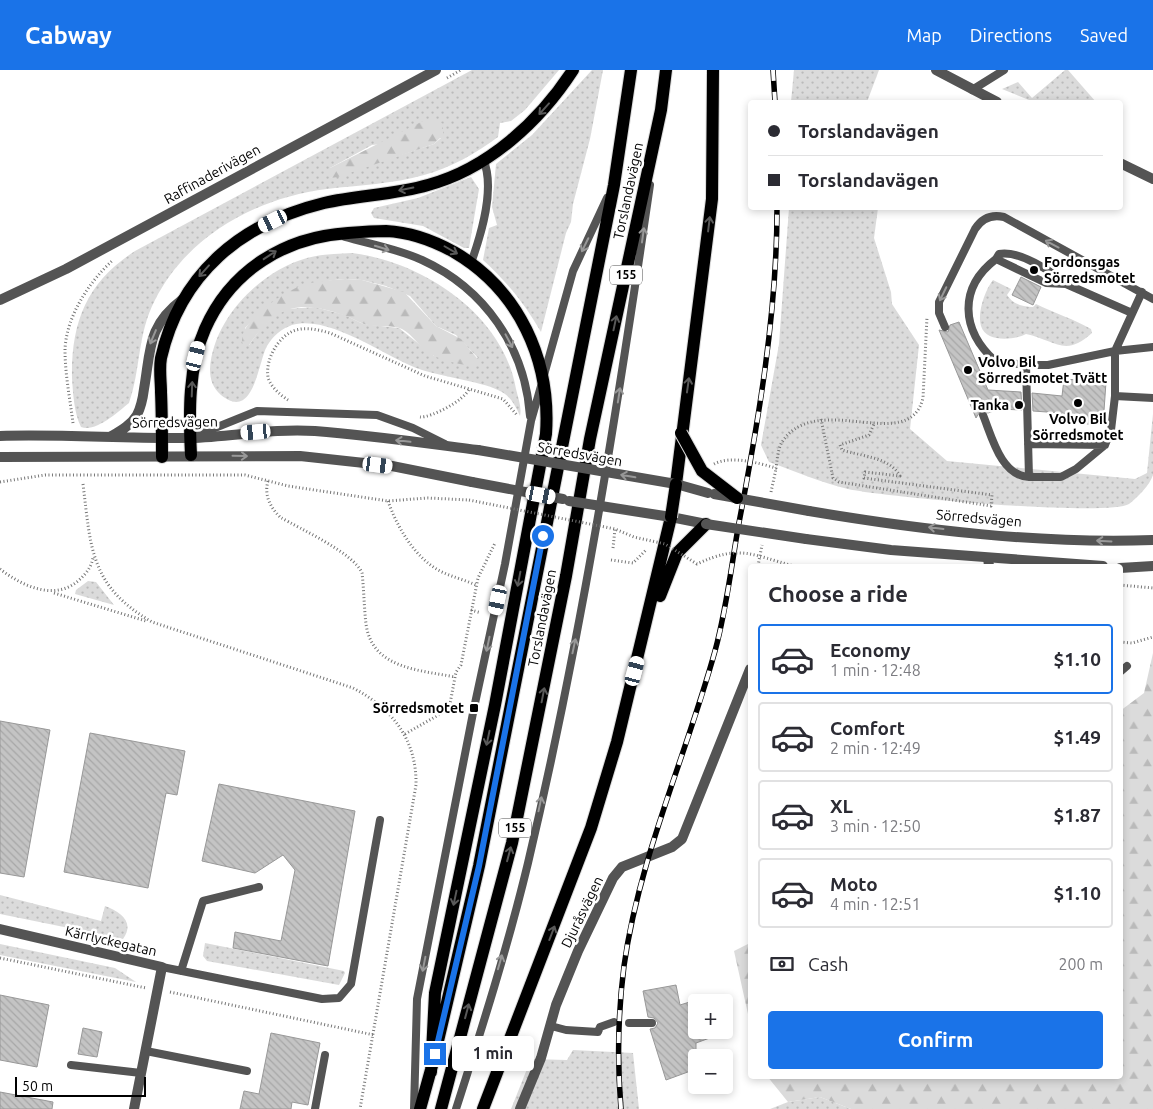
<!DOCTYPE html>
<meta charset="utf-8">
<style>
body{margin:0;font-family:Ubuntu,sans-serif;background:#f7f7f7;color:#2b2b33;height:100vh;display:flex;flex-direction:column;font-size:19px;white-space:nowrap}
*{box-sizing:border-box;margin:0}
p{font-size:16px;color:#7c7c81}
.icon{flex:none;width:28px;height:28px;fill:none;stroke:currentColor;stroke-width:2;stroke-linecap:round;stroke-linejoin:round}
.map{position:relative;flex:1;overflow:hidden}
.drawer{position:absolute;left:748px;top:494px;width:375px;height:515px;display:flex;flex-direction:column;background:#fff;border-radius:5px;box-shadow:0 2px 8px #0003}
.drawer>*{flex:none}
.top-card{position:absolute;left:748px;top:30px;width:375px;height:110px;border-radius:5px;box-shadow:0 2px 8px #0003;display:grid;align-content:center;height:110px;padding:0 20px;background:#fff}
.tools{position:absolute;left:688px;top:924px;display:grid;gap:10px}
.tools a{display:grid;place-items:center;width:45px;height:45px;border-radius:5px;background:#fff;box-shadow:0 2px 8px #0003;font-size:25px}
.scale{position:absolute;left:15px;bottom:12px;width:131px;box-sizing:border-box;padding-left:5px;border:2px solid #000;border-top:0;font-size:14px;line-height:18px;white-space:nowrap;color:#000;-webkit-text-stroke:4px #fff;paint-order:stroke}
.end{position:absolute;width:22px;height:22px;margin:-11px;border:6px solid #1a73e8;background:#fff;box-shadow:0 0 0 2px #fff}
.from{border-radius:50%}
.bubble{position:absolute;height:35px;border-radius:5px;background:#fff;box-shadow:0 2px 8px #0003;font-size:16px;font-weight:700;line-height:35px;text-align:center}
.car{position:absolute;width:15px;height:30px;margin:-15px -8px;border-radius:6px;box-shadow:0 0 4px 1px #0007;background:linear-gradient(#fff 24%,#345 0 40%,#fff 0 76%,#345 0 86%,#fff 0)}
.top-card b{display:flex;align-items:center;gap:18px;height:48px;font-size:19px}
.top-card b+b{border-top:1px solid #e1e1e2}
.top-card i{width:12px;height:12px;background:#2b2b33}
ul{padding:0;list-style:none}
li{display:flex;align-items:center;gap:15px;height:70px;margin:0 10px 8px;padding:0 10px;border:2px solid #e1e1e2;border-radius:5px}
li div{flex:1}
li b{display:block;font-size:19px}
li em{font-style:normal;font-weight:700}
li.active{border-color:#1a73e8}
li>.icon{width:45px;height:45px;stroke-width:1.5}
h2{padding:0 20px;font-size:22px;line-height:60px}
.pay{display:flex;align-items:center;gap:12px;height:55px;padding:0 20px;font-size:19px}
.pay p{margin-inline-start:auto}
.action{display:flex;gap:10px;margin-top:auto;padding:10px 20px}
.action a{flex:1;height:58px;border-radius:5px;background:#1a73e8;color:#fff;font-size:20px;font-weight:700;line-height:58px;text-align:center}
header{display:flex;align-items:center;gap:30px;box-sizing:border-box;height:70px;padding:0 25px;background:#1a73e8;color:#fff}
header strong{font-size:24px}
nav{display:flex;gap:28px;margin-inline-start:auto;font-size:18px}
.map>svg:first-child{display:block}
.grass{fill:url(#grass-dots);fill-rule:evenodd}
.forest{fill:url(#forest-firs)}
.building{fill:url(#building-back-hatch);stroke:#989898}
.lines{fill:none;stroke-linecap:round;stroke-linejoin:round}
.primary-casing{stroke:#dbdbdb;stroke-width:14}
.path{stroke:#767676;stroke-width:3;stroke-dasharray:1 2.5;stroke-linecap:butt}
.service{stroke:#545454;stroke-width:8}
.minor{stroke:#545454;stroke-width:10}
.tertiary{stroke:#545454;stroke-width:10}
.primary{stroke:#000;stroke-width:12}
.rail-casing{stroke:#000;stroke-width:5.5}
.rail{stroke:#fff;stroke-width:4;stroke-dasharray:11;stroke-linecap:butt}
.primary-bridge-casing{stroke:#dbdbdb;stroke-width:14;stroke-linecap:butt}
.path-bridge{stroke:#767676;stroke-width:3;stroke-dasharray:1 2.5;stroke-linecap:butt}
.tertiary-bridge{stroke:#545454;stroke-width:10}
.primary-bridge{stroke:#000;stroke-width:12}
.oneway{stroke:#595959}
.oneway2{stroke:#989898}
.route{stroke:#1a73e8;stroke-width:6}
.poi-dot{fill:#000;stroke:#fff;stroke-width:2}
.labels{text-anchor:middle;stroke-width:5;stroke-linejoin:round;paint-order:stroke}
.shield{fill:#fff;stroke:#4c4c4c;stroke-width:1}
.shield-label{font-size:12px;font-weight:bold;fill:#000}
.street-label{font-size:14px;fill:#000;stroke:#fff}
.poi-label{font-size:14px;font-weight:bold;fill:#000;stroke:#fff;text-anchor:start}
</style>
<header>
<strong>Cabway</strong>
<nav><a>Map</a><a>Directions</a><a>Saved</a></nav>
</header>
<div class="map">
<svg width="1153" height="1039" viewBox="0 0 1153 1039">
<defs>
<pattern id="grass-dots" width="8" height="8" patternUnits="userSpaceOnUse" patternTransform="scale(1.25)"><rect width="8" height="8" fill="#dbdbdb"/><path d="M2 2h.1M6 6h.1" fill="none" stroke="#bababa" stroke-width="1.8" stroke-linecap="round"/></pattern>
<pattern id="forest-firs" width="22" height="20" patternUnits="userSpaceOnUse" patternTransform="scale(1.25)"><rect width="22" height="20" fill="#dbdbdb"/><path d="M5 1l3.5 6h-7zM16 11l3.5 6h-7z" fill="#bababa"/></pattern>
<pattern id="building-back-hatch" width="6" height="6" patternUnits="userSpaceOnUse" patternTransform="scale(1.25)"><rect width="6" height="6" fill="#c4c4c4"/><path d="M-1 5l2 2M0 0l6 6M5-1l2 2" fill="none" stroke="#a7a7a7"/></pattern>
</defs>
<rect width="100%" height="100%" fill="#fff"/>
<path class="grass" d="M472 0H559L525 40 511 51 500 53 498 67C476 83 451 98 424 105 393 114 359 115 327 119 256 128 188 165 155 230 137 265 141 299 129 333 118 342 95 363 81 357 74 343 73 323 72 308 71 252 87 212 135 181ZM441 68 434 74 330 108V98L372 75Z
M592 0H603L590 69 573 134 571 152 566 163 541 262C525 234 507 212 483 190L489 158 497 155 492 137 496 94 532 65Z
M794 0H879L867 32H791Z
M1065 0H1068L1096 32H1034L1002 19 1018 12 1032 28Z
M471 107 479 119 469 178H464L423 156 374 148 371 143 374 138 418 128Z
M789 138H878L874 168 891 222 892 234 919 275 910 359 947 391 1135 409 1147 403 1153 344C1153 359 1153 391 1153 405 1150 415 1137 428 1129 434 1108 447 882 427 848 419 822 413 795 401 769 392L761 375 779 274Z
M352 183C423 192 503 244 516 319 518 328 522 337 520 346 516 337 511 327 502 322 485 312 444 307 422 300 386 288 330 244 292 255 281 259 273 266 267 276 258 292 254 352 221 325 213 318 210 310 210 299 213 249 260 201 307 188 321 184 337 184 352 183ZM345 209 362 210 386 216 410 226 436 256 456 265 478 288 434 286 399 258 363 254 345 245 315 237 286 239 277 243 261 258 249 275 245 258C273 227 303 212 345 209Z
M993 210 1011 219 1007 225C1013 234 1022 237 1033 237L1036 234C1054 243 1074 249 1091 259L1092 263C1065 288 1055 270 1026 264 1015 270 986 273 981 256 977 243 985 220 993 210Z
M88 511 96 512 114 535 75 524 76 520Z
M0 825 101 851 105 836C121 842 135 852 123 869L0 844Z
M205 873 344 901 345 903 339 915 207 891 203 886Z
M0 874 115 898 136 912 0 885Z
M573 980 633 983 639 1039H511L531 989 567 990Z
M820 1027 851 1039H770L788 1032Z"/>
<path class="forest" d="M425 50H436L443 54V65L434 74 338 107 330 108 327 101 330 98Z
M345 209 362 210 404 222 436 256 461 269 481 293C473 300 436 289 427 282 418 275 412 264 402 259 391 254 377 258 364 254 357 252 351 247 343 245 298 229 276 236 249 275H243C234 253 288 219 306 214 319 211 332 210 345 209Z
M1153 583V1039H851L820 1027 788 1032 767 1006H1120V641L1144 623Z
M750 873V953L734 881Z"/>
<path class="building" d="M1021 207 1041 217 1033 235 1012 225Z
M959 252 988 320 1021 322 1022 340 999 339 988 343 981 340 976 348 939 260 948 262 950 255Z
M1064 309 1106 312 1103 355 1060 352 1061 343 1033 341 1032 323 1062 326Z
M0 651 50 660 24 807 0 803Z
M90 663 185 681 177 725 166 723 148 818 64 802Z
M219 714 355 741 328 896 233 878 235 862 281 871 295 800 283 785 255 803 202 791Z
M676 915 680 935 696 930V960H726V962L696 973V999L666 1010 650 959 655 958 658 953 654 948 648 947 643 921Z
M0 925 49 935 37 997 0 990Z
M83 958 102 962 97 987 78 984Z
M271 963 320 973 308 1035 292 1032 291 1039H240L244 1021 259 1024Z
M0 1022 53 1032 52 1039H0Z"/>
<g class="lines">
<defs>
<path id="primary" d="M191 385C189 344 188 297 205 259 231 200 285 167 348 163 360 162 373 161 386 161 409 162 434 171 454 182 519 220 551 290 546 364L495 635 435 923 431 1002
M162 387C162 365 162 344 161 322 161 312 159 299 161 288 180 204 241 153 324 133 358 125 394 125 428 115 488 99 540 51 573 0
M676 414 712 129 713 0
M660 526 677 483 706 454
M438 971 479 796 583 271 614 115 631 0
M420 1039 432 996
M441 1039 512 773 566 506 590 369 661 40 666 0
M483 1039 591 758 617 672 671 447"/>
</defs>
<use href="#primary" class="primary-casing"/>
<path class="path" d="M447 8 461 0
M288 330C280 325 270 316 268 307 265 289 279 265 296 260 308 257 319 260 330 263L425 306 503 329 517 345
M420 347C431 348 465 330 469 319
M821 349 833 408 839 412 991 436 992 425 864 408 865 402 900 406C890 387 860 386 842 380L840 375 869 365 874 354
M73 353C70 329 65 304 65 280 66 247 89 212 112 191
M714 394C731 385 758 393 776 398 777 391 778 378 782 372 817 319 909 386 923 328L927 247
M268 411C264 425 270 437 280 447 300 459 354 483 362 503 364 520 364 537 366 554 372 599 420 600 455 607
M0 412 45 405H245L288 416 388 431 428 428 469 430
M83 414C91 479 90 516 152 552L353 618C392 638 417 670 416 715L360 1039
M771 422 776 399
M388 431C397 457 415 488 440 501 452 507 465 510 476 515
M613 478 615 459
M611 490 633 493 647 479
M758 496 762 475
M0 499C22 516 54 531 78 511 85 505 91 498 93 488
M1120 515 1153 518
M54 523 146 551
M471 540 481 543
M1120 572 1132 573 1153 567
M750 573V585
M449 639 456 602 461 595 478 508 495 473
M405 664 449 639 463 638
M0 888 146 918
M170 922 374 965"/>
<path class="service" d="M972 20 1004 0
M345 167C370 174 398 179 422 190 485 219 525 277 530 346
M996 189C958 218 961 260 995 291L1026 295
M471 193C481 165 496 118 483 89
M1066 214C1051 201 1019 180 999 184L996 189 1046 213 1066 214 1132 243
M945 257 939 243V232L975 159C982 148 991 144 1004 147L1153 229
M1115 281 1142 222
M1115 281 1153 277
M544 305 573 201 607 128
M1115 326 1153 328
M983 345C992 367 1001 406 1029 407H1061L1076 399 1105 375 1111 360 1115 326V281L1048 295H1026L1029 407
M195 366 257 341 377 345 413 358 445 374
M1028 374 1105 375
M1120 602 1127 596
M162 897 322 929 339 928 351 914 380 750
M181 901 203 831 259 817
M629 953H652
M551 956 566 960 598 962 600 957 614 952
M146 981 247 1001
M71 995 141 1003
M315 1039 325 985
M414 1039 417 929 474 638 505 494 531 351 541 316
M456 1039C482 958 508 876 528 793 581 569 617 342 650 115"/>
<path class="minor" d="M936 0 997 32
M1120 93 1153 109
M0 230 66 199 436 0
M988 488 989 496
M0 859 162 897 134 1039
M520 1039 541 988 556 935 578 881 613 808 622 797 672 777 682 769 750 599"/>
<path class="tertiary" d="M0 366C63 364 126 369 190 368 232 367 273 358 315 361 369 365 424 373 478 380
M110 367C120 361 131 355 137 345 141 337 143 327 144 319 151 279 147 256 183 229
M0 387 300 386 392 396 472 412
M809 441C922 460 1039 474 1153 470
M671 447 706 454
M806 469 891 480 1103 496
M1120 498 1153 496"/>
<use href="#primary" class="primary"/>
<defs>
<path id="rail" d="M773 0 775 32
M621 1039C617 991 618 943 624 896 639 788 686 686 715 581 726 541 731 499 738 458 758 353 777 245 777 138"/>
</defs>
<use href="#rail" class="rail-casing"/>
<use href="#rail" class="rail"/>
<defs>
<path id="primary-bridge" d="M681 363 702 401 737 428
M671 447 676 414"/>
</defs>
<use href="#primary-bridge" class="primary-bridge-casing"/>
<path class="path-bridge" d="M469 430 615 459 634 467 665 474 697 494C740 474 752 485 794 496"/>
<path class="tertiary-bridge" d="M478 380 676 414 708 423
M472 412 563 429
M714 424 809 441
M569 431 671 447
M706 454 806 469"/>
<use href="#primary-bridge" class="primary-bridge"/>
</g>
<defs><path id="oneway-shaft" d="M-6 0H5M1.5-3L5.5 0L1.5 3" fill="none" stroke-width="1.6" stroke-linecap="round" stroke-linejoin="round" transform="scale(1.25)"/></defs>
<g class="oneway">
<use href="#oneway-shaft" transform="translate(544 39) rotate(132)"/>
<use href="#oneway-shaft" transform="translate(406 119) rotate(169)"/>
<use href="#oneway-shaft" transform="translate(709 154) rotate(-83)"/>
<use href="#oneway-shaft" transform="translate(451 180) rotate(30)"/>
<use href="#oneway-shaft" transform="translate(270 185) rotate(-33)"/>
<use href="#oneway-shaft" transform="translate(204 201) rotate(132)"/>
<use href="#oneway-shaft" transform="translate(615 253) rotate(-78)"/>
<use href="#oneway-shaft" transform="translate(688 315) rotate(-82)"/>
<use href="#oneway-shaft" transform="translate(192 319) rotate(-88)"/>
<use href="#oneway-shaft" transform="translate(519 509) rotate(101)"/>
<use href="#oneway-shaft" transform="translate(543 625) rotate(-79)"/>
<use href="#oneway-shaft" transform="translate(488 668) rotate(102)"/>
<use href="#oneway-shaft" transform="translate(509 784) rotate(-75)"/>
<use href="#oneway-shaft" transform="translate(455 828) rotate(102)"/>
<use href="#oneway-shaft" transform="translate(552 863) rotate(-69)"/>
<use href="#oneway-shaft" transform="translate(467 941) rotate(-75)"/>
</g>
<g class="oneway2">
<use href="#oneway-shaft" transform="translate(643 165) rotate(-82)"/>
<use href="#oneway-shaft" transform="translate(1052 174) rotate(-152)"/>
<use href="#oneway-shaft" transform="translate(585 175) rotate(116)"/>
<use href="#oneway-shaft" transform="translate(382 178) rotate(17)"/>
<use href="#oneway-shaft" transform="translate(943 224) rotate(116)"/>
<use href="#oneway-shaft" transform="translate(153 267) rotate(113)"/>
<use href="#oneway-shaft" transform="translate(509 271) rotate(62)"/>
<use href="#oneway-shaft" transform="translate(619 325) rotate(-81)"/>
<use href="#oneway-shaft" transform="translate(403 371) rotate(-174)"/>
<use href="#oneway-shaft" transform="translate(240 386) rotate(1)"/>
<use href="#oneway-shaft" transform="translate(628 406) rotate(-170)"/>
<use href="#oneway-shaft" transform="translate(936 458) rotate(-173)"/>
<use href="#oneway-shaft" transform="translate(1104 471) rotate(-177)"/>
<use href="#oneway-shaft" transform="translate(488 574) rotate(102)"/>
<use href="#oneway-shaft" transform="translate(574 576) rotate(-78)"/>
<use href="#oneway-shaft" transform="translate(540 734) rotate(-78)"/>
<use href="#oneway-shaft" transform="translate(500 892) rotate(-74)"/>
<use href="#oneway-shaft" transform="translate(424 894) rotate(101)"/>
</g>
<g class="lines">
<path class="route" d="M435 984 479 796 543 466"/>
</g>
<g class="poi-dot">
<circle cx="1034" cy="200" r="5"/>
<circle cx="968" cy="300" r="5"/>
<circle cx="1078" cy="333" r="5"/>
<circle cx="1019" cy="335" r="5"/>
<rect x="469" y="633" width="10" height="10" rx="2.5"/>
</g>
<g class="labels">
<g class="shield">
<rect x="610" y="195.5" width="32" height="19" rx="4"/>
<rect x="499" y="748.5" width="32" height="19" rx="4"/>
</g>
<g class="shield-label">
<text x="626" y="209">155</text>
<text x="515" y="762">155</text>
</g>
<g class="street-label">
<text transform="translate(212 104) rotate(-29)" y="5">Raffinaderivägen</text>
<text transform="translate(628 121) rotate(-78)" y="5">Torslandavägen</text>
<text transform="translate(175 352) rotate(-1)" y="5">Sörredsvägen</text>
<text transform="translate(580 384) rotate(10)" y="5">Sörredsvägen</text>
<text transform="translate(979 448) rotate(5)" y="5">Sörredsvägen</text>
<text transform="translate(542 548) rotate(-79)" y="5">Torslandavägen</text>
<text transform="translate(582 842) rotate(-64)" y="5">Djuråsvägen</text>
<text transform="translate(111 871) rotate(13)" y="5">Kärrlyckegatan</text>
</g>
<g class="poi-label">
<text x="1044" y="197">Fordonsgas<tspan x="1044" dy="16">Sörredsmotet</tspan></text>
<text x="978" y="297">Volvo Bil<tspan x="978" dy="16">Sörredsmotet Tvätt</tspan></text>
<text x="1009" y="340" text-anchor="end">Tanka</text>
<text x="1078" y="354" text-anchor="middle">Volvo Bil<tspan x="1078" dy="16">Sörredsmotet</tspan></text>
<text x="464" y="643" text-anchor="end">Sörredsmotet</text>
</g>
</g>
</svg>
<div class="tools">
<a>+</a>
<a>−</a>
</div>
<div class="scale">50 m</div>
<i class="end from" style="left:543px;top:466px"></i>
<i class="end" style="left:435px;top:984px"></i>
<div class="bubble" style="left:452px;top:966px;width:82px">1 min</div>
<i class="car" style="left:273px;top:151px;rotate:244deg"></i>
<i class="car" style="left:196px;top:286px;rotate:14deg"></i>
<i class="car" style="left:256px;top:362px;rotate:265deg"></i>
<i class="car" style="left:378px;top:395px;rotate:97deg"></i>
<i class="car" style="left:541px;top:425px;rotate:101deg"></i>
<i class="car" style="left:498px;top:530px;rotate:192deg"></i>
<i class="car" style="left:635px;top:601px;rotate:15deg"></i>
<div class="top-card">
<b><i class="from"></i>Torslandavägen</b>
<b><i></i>Torslandavägen</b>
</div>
<section class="drawer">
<h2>Choose a ride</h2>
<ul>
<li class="active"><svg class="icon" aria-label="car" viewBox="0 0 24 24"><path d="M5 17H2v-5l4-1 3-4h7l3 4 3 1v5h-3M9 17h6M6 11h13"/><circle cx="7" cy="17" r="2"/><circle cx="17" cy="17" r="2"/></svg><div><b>Economy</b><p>1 min · 12:48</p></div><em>$1.10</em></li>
<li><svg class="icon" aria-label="car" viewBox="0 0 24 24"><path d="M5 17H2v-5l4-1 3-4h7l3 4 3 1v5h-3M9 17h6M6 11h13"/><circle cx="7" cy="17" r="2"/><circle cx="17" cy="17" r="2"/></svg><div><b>Comfort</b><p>2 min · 12:49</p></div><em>$1.49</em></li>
<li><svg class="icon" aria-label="car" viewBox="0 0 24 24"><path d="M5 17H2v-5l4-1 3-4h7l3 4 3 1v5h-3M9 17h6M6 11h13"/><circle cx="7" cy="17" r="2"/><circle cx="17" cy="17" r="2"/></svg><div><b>XL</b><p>3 min · 12:50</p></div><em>$1.87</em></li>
<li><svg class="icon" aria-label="car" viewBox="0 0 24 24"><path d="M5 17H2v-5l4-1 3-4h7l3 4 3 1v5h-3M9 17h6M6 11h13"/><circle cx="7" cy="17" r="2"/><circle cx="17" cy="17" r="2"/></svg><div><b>Moto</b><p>4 min · 12:51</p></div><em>$1.10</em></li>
</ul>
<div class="pay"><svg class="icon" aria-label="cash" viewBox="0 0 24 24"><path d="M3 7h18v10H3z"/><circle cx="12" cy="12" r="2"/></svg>Cash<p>200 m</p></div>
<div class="action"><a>Confirm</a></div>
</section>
</div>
